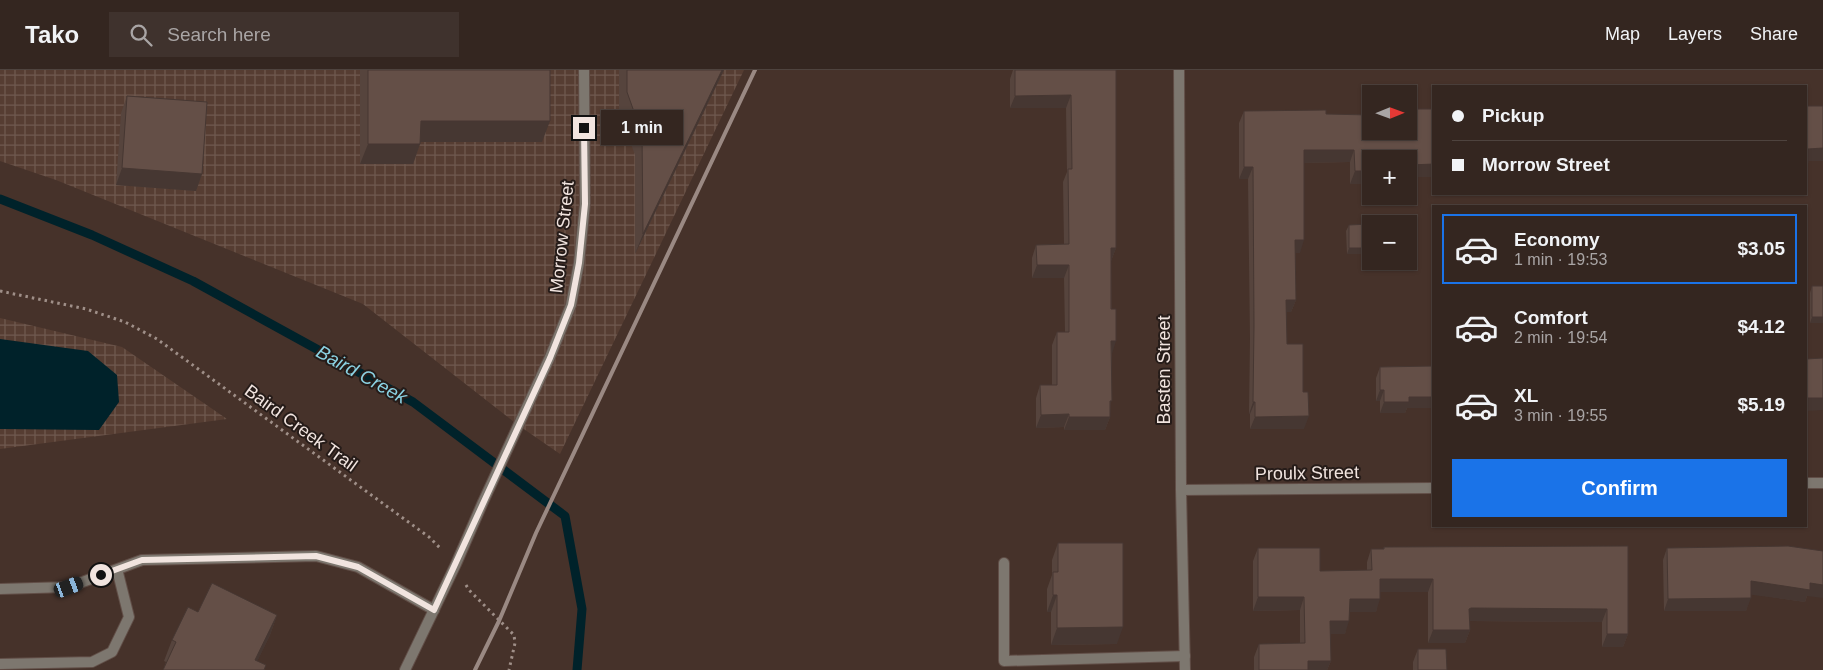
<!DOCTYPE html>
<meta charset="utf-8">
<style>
body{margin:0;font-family:Helvetica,sans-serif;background:#3f322d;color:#f1f3f6;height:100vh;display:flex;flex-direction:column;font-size:19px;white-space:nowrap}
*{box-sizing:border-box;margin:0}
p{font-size:16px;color:#a9a5a5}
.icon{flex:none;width:28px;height:28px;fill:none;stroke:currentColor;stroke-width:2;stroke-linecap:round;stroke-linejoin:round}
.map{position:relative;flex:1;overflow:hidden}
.drawer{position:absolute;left:1432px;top:135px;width:375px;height:322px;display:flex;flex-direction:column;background:#342620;border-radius:0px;box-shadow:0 1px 4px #0004,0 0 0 1px #4e433e}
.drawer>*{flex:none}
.top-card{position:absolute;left:1432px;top:15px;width:375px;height:110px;border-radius:0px;box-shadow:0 1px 4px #0004,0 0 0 1px #4e433e;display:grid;align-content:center;height:110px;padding:0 20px;background:#342620}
.needle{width:32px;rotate:89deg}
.controls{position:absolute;left:1362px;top:15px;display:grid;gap:10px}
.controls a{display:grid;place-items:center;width:55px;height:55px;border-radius:0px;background:#342620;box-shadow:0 1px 4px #0004,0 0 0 1px #4e433e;font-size:25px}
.end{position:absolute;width:22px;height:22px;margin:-11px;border:6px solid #f1e4df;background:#111;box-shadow:0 0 0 2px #111}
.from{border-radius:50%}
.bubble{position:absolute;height:35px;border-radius:0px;background:#342620;box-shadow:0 1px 4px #0004,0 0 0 1px #4e433e;font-size:16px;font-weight:800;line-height:35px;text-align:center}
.car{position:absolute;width:15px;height:30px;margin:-15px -8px;border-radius:6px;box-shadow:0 0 4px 1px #0007;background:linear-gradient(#222 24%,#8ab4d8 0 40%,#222 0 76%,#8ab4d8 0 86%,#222 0)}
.top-card b{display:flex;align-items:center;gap:18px;height:48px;font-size:19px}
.top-card b+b{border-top:1px solid #4e433e}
.top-card i{width:12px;height:12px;background:#f1f3f6}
ul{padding:9px 0 0;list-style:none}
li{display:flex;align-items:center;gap:15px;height:70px;margin:0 10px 8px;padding:0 10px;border:2px solid transparent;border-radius:0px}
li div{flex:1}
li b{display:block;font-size:19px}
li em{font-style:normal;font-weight:800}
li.selected{border-color:#1a73e8}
li>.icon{width:45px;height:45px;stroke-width:1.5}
.primary-button{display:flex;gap:10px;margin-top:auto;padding:10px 20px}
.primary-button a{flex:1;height:58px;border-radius:0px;background:#1a73e8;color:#fff;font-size:20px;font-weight:800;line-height:58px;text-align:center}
header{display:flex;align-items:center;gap:30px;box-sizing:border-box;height:70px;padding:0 25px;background:#342620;border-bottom:1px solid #4e433e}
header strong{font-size:24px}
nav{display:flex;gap:28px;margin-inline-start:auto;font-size:18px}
.search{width:350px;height:45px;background:#3f322d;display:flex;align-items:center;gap:12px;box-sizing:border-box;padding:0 18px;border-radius:0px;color:#a9a5a5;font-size:19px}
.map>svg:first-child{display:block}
.industrial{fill:url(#industrial-grid)}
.water{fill:#00222a}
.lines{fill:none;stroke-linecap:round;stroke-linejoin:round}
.stream{stroke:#00222a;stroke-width:9}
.service-casing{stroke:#614e47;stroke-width:12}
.minor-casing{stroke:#614e47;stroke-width:12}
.path{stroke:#9f8f88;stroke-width:3;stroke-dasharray:2.5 4;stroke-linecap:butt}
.service{stroke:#7d776f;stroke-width:10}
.minor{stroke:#7d776f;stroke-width:10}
.rail{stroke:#9a8983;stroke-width:4}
.wall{fill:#56443d}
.shaded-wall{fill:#463732}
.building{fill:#644f47;stroke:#463732}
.route{stroke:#f1e4df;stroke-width:6}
.labels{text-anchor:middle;stroke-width:4;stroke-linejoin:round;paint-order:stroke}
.street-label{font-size:18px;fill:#f1e4df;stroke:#261c19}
.water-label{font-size:19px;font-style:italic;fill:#8bd2e3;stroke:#261c19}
</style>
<header>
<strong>Tako</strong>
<div class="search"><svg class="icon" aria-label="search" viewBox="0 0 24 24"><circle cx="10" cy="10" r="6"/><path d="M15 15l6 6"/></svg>Search here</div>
<nav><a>Map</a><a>Layers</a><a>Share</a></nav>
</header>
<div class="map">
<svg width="1823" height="600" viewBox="0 0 1823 600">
<defs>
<pattern id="industrial-grid" width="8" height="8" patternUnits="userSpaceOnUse" patternTransform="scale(1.25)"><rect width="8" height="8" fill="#563d32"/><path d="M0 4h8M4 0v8" fill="none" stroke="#6f594f"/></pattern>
</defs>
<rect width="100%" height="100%" fill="#46322a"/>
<path class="industrial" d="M0 0H744L560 384 518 355 363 234 56 110 0 91Z
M0 248 122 277 227 349 0 379Z"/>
<path class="water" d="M0 269 88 281 117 305 119 332 99 360 0 359Z"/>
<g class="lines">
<path class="stream" d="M0 129 92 165 193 211 413 332 565 446 582 539 577 600"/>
<defs>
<path id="service" d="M1004 493V591L1185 586
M0 519 69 517 142 490 316 486 358 497 434 540
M0 594 92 592 112 582 129 547 117 499"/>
<path id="minor" d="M1179 0 1181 420 1185 600
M1806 413H1823
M1181 420 1434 418
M405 600 456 494 483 432 550 287 571 235 579 193 585 134 584 0"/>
</defs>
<use href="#service" class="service-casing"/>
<use href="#minor" class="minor-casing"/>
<path class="path" d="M0 221 86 239 125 252 157 269 429 467 441 479
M466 515 469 520 514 565 515 573 509 600"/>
<use href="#service" class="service"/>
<use href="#minor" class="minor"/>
<path class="rail" d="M475 600 499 551 536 463 755 0"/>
</g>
<path class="wall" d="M360 0H550L542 72H420V74L413 94H360Z
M619 0H724L635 184V85L619 42Z
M1013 0H1116V178L1111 191 1112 284 1110 347 1105 360H1064V357L1036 358V328L1040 315H1052V275L1057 262H1065L1064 208H1032V188L1036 175 1064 174 1063 112 1067 102 1066 38H1010V9Z
M127 26 202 104 196 121 116 115 121 43Z
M1369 39 1371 89V114H1350V92L1304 93 1300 183H1295L1296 230 1291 242H1286L1287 274 1303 322 1304 359H1250V344H1249L1250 269 1248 109H1239V53L1244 41 1326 44 1367 45Z
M1349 155 1371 178 1369 184H1347L1346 161Z
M1812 216 1823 253H1810V223Z
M1434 296V338H1407L1405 343H1380V331H1376V308L1380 297Z
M1058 473 1117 574 1051 575V542H1047V519L1052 505V490Z
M1628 476V564L1623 577H1602V552L1470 551V560L1465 573H1428V522H1380L1376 542H1349L1345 564H1330L1331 591 1327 600H1254V587L1259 574 1300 573V540L1253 541V491L1258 478 1320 501 1367 500V492L1371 479H1383L1384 477Z
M1667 478 1807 526 1805 532 1751 524 1746 541H1664L1663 490Z
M198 542 277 545 270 565 257 591 266 595 264 600H163L166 592 164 591 172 570Z
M1418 579 1447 600H1413V592Z"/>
<path class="shaded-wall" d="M722 0H724L635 184 643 164Z
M1071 25 1066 38H1010L1015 26Z
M421 51H550L542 72H413Z
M368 74H420L413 94H360Z
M1823 78V91H1806L1808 79Z
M1304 80H1354L1350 92 1300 93Z
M1434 94V107H1409V95Z
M1244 97H1253L1248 109H1239Z
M122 98 202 104 196 121 116 115Z
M1355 101H1371V114H1350Z
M1295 170H1304L1300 183H1290Z
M1111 178H1116L1111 191H1106Z
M1349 178H1371L1369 184H1347Z
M1037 195H1069L1064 208H1032Z
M1286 230H1296L1291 242H1281Z
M1812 247H1823V253H1810Z
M1111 271H1116L1112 284Z
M1380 320H1384L1380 331H1376Z
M1409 327H1434V338H1407L1405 343H1380L1384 332Z
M1806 328H1823V340L1806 341Z
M1253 332H1255L1250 344H1249Z
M1069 344 1064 357 1036 358 1041 345Z
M1309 346 1304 359H1250L1255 347Z
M1069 347H1110L1105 360H1064Z
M1380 509H1433L1428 522H1375Z
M1751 511 1810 513 1823 515V528L1807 526 1805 532 1746 524Z
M1053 525H1057L1051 542H1047Z
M1258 527H1304L1300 540 1253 541Z
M1751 528 1746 541H1664L1668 529Z
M1350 529H1380L1376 542H1345Z
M1471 538 1607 539 1602 552 1466 551 1469 539Z
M277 545 270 565 253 600 255 590Z
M1330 551H1349L1345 564H1326Z
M1123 557 1117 574 1051 575 1057 558Z
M1433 560H1470L1465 573H1428Z
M1607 564H1628L1623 577H1602Z
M1308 591H1331L1327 600H1305Z"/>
<path class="building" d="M368 0H550V51H421L420 74H368Z
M627 0H722L643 164 642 64 627 22Z
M1015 0H1116V178H1111V239H1116V271H1111L1112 331H1110V347H1069V344L1041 345 1040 315H1057V262H1069V195H1037L1036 175 1069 174 1068 99H1072L1071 25 1015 26Z
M127 26 207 32 202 104 122 98Z
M1806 36H1823V78L1808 79V93H1806Z
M1369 39H1371V61H1409V39H1434V94L1409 95V89H1371V101H1355L1354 80H1304V170H1295L1296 230H1286L1287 274H1303V322H1308L1309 346 1255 347V332H1253L1254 256 1253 97H1244V41L1326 40V44L1369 45Z
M1370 154 1371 178H1349V155Z
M1812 216H1823V247H1812Z
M1823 288V328H1806V289Z
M1434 296V327H1409V332H1384V320H1380V297Z
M1058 473H1123V557L1057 558V525H1053V502H1058Z
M1628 476V564H1607V539L1471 538 1469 539 1470 560H1433V509H1380V529H1350L1349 551H1330L1331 591H1308V600H1259V574L1305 573 1304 527H1258V478H1320V501L1372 500 1371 479H1384V477Z
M1788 476 1823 481V515L1810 513V520L1751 511V528L1668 529 1667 478Z
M212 513 277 545 255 590 266 595 264 600H163L176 572 172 570 188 537 198 542Z
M1418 579H1446L1447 600H1418Z"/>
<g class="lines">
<path class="route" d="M101 505 142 490 316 486 358 497 434 540 550 288 571 235 579 193 585 134 584 58"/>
</g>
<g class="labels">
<g class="street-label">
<text transform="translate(562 167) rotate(-84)" y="6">Morrow Street</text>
<text transform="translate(1164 300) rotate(-90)" y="6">Basten Street</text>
<text transform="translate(301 358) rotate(36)" y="6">Baird Creek Trail</text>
<text transform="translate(1307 403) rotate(-1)" y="6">Proulx Street</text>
</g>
<g class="water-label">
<text transform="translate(362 304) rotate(29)" y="7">Baird Creek</text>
</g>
</g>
</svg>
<div class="controls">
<a><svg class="needle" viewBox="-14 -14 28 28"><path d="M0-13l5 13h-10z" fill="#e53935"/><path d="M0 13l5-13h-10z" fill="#a9a5a5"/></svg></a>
<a>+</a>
<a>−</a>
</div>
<i class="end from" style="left:101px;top:505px"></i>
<i class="end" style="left:584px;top:58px"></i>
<div class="bubble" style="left:601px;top:40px;width:82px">1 min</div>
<i class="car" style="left:69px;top:517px;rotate:70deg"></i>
<div class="top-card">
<b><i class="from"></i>Pickup</b>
<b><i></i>Morrow Street</b>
</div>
<section class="drawer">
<ul>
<li class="selected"><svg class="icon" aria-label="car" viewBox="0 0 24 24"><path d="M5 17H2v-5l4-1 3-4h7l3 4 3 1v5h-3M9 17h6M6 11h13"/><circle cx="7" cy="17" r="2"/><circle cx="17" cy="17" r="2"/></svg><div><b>Economy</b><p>1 min · 19:53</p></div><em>$3.05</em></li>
<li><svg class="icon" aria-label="car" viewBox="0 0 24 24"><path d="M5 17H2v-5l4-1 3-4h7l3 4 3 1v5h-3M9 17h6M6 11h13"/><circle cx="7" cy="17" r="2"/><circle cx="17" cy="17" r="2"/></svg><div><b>Comfort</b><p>2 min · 19:54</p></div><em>$4.12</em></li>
<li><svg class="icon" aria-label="car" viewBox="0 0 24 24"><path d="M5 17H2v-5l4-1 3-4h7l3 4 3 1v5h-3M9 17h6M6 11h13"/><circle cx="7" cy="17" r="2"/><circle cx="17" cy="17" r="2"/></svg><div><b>XL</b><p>3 min · 19:55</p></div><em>$5.19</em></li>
</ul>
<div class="primary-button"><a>Confirm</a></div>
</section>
</div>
